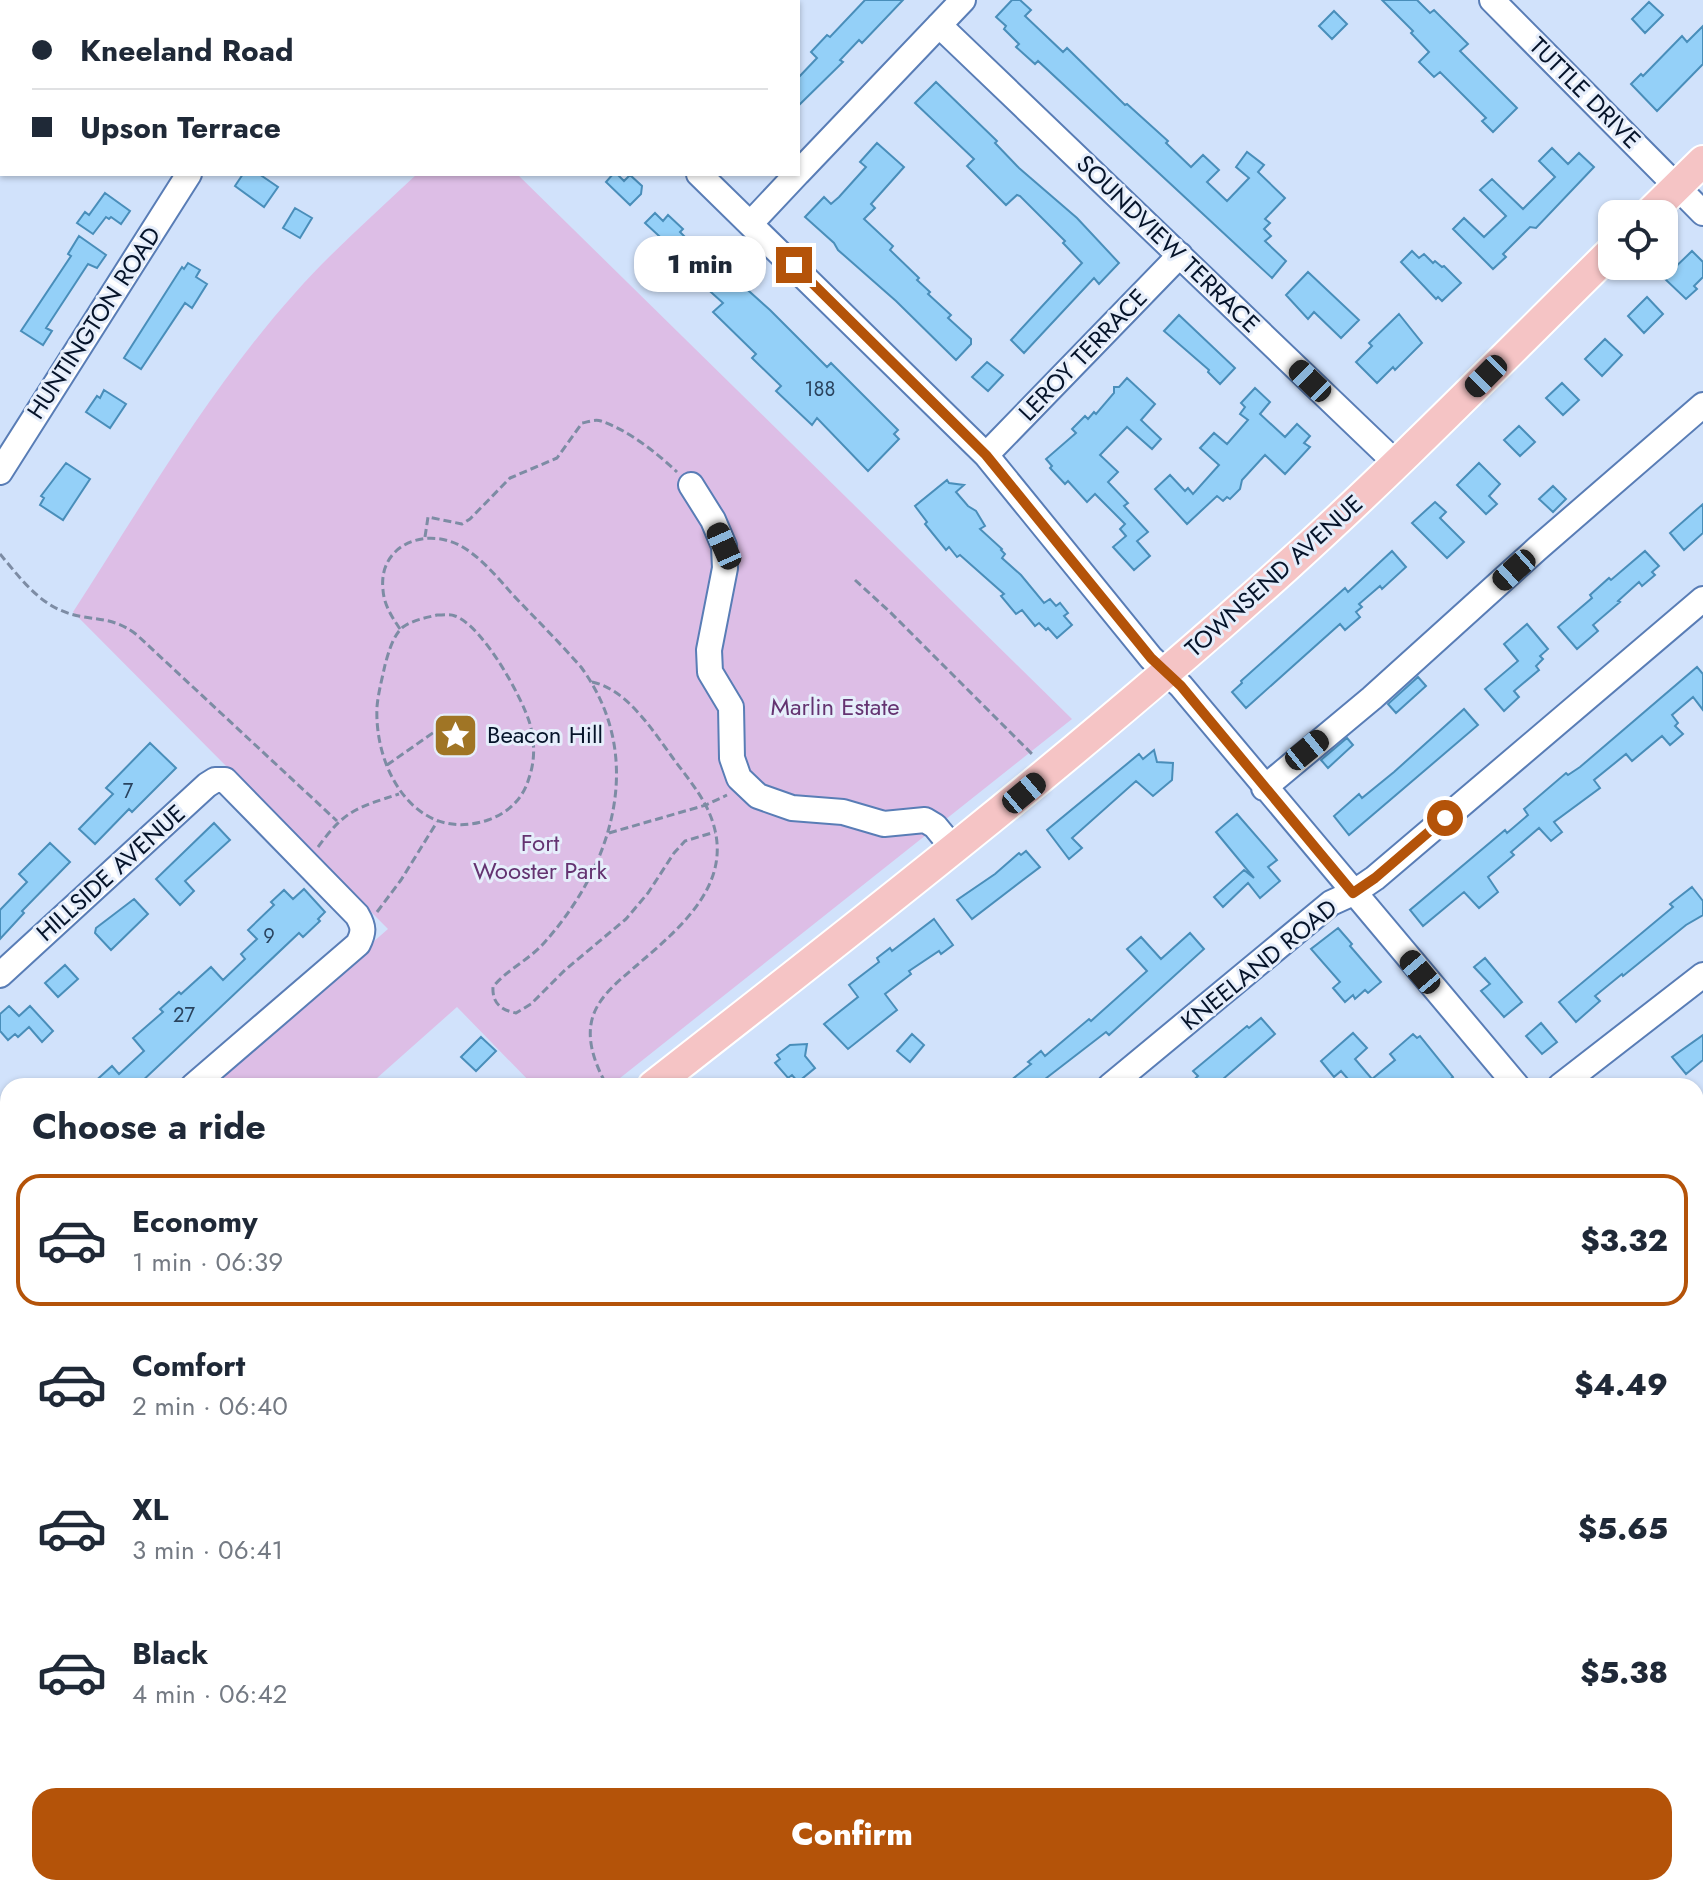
<!DOCTYPE html>
<meta charset="utf-8">
<style>
body{margin:0;font-family:Jost,sans-serif;background:#f2f2f3;color:#1f2937;height:100vh;display:flex;flex-direction:column;font-size:30px;white-space:nowrap}
*{box-sizing:border-box;margin:0}
p{font-size:26px;color:#747a83}
.icon{flex:none;width:44px;height:44px;fill:none;stroke:currentColor;stroke-width:2;stroke-linecap:round;stroke-linejoin:round}
.map{position:relative;flex:1;overflow:hidden}
.sheet{position:absolute;left:0px;top:1078px;width:1704px;height:818px;display:flex;flex-direction:column;background:#fff;border-radius:24px 24px 0 0;box-shadow:0 2px 6px #0004}
.sheet>*{flex:none}
.banner{position:absolute;left:0px;top:0px;width:800px;height:176px;box-shadow:0 2px 6px #0004;display:grid;align-content:center;height:176px;padding:0 32px;background:#fff}
.controls{position:absolute;left:1598px;top:200px;display:grid;gap:16px}
.controls a{display:grid;place-items:center;width:80px;height:80px;border-radius:16px;background:#fff;box-shadow:0 2px 6px #0004;font-size:40px}
.end{position:absolute;width:36px;height:36px;margin:-18px;border:10px solid #b45309;background:#fff;box-shadow:0 0 0 4px #fff}
.from{border-radius:50%}
.bubble{position:absolute;height:56px;border-radius:24px;background:#fff;box-shadow:0 2px 6px #0004;font-size:26px;font-weight:800;line-height:56px;text-align:center}
.car{position:absolute;width:24px;height:48px;margin:-24px -12px;border-radius:10px;box-shadow:0 0 6px 2px #0007;background:linear-gradient(#222 24%,#8ab4d8 0 40%,#222 0 76%,#8ab4d8 0 86%,#222 0)}
.banner b{display:flex;align-items:center;gap:28px;height:76px;font-size:30px}
.banner b+b{border-top:2px solid #e0e1e3}
.banner i{width:20px;height:20px;background:#1f2937}
ul{padding:0;list-style:none}
li{display:flex;align-items:center;gap:24px;height:132px;margin:0 16px 12px;padding:0 16px;border:4px solid transparent;border-radius:24px}
li div{flex:1}
li b{display:block;font-size:30px}
li em{font-style:normal;font-weight:800}
li.selected{border-color:#b45309}
li>.icon{width:72px;height:72px;stroke-width:1.5}
h2{padding:0 32px;font-size:36px;line-height:96px}
.primary-button{display:flex;gap:16px;margin-top:auto;padding:16px 32px}
.primary-button a{flex:1;height:92px;border-radius:24px;background:#b45309;color:#fff;font-size:32px;font-weight:800;line-height:92px;text-align:center}
.map>svg:first-child{display:block}
.green{fill:#ddbee6}
.building{fill:#94d0f8;stroke:#498eba;stroke-width:2}
.lines{fill:none;stroke-linecap:round;stroke-linejoin:round}
.minor-casing{stroke:#597db6;stroke-width:28}
.major-casing{stroke:#fff;stroke-width:34}
.path{stroke:#7d8ca4;stroke-width:3;stroke-dasharray:8 4;stroke-linecap:butt}
.minor{stroke:#fff;stroke-width:24}
.major{stroke:#f5c4c5;stroke-width:30}
.route{stroke:#b45309;stroke-width:10}
.labels{text-anchor:middle;stroke-width:6;stroke-linejoin:round;paint-order:stroke}
.number-label{font-size:20px;fill:#2a435e}
.street-label{font-size:24px;fill:#06142a;stroke:#e6eefb}
.park-label{font-size:24px;fill:#643371;stroke:#e6eefb}
.poi-label{font-size:24px;fill:#06142a;stroke:#e6eefb;text-anchor:start}
</style>
<div class="map">
<svg width="1703" height="1895" viewBox="0 0 1703 1895">
<rect width="100%" height="100%" fill="#d1e2fb"/>
<path class="green" d="M417 174H517L1072 719 610 1086H534L457 1007 368 1086H208L388 929 73 612C143 504 209 389 295 293 332 251 376 213 417 174Z
M8 1259V1403L0 1410V1266Z
M1703 1370V1598L1696 1594V1373Z"/>
<path class="building" d="M865 0H903L862 43 859 40 840 60 843 62 798 106V78L817 58 811 52 827 35 830 37Z
M1012 0H1020L1031 10 1025 16 1063 52 1067 48 1125 105 1127 104 1168 141 1166 143 1191 167 1203 155 1219 170 1207 182 1227 201 1249 178 1236 167 1247 152 1264 165 1258 172 1285 198 1265 219 1270 223 1264 229 1271 236 1265 241 1286 261 1272 278 1038 61 1035 64 1016 47 1019 44 1004 29 1006 26 996 17Z
M1382 0H1417L1430 13 1434 10 1468 44 1460 51 1517 108 1493 132 1482 121 1486 118 1440 72 1434 77 1419 62 1429 52 1411 33 1413 31Z
M1649 2 1663 15 1645 33 1632 19Z
M1334 11 1347 24 1332 39 1319 26Z
M1703 26V64L1657 111 1631 84 1641 74 1643 76 1682 36 1687 42Z
M936 82 997 141 995 143 1019 168 1077 218 1119 263 1099 284 1094 278 1024 353 1011 340 1082 263 1063 243 1065 241 1020 196 1017 195 1006 205 967 166 974 159 915 103Z
M877 143 904 167 871 204 875 208 864 219 893 246 890 250 919 278 917 280 930 292 928 294 951 315 948 318 971 339V344L956 360 896 301 838 250 834 243 805 217 824 197 831 204 839 197 866 167 860 162Z
M1552 148 1568 164 1579 153 1594 167 1536 228 1530 227 1503 254 1506 257 1493 269 1453 229 1464 218 1484 237 1506 216 1480 190 1492 179 1523 209 1555 177 1539 161Z
M243 174H259L278 187 264 207 235 186Z
M613 174H617L624 181 630 175 642 186 641 194 630 205 606 182Z
M105 193 130 211 121 224 111 217 109 219 106 217 93 234 77 223 85 212 89 215Z
M295 208 312 218 300 238 283 228Z
M655 213 663 221 668 215 683 229 680 232 686 238 739 286 741 284 770 310 827 367 831 363 898 430 894 434 899 439 868 471 817 418 812 425 776 391 781 386 752 358 756 354 713 312 723 303 692 275 680 288 670 279 685 260 645 223Z
M79 236 106 255 97 268 88 264 46 328 52 331 43 345 21 331 71 256 68 254Z
M1412 251 1419 258 1424 254 1433 263 1435 261 1442 267 1444 266 1461 283 1442 301 1438 297 1436 299 1401 262Z
M1692 251 1703 262V277L1694 286 1697 289 1686 299 1664 278Z
M188 263 200 270 196 277 207 284 192 308 185 303 141 369 124 358 182 267 184 269Z
M1308 272 1359 320 1341 338 1314 312 1308 319 1286 295Z
M1647 297 1663 314 1644 333 1628 316Z
M1399 314 1422 343 1395 370 1393 367 1377 383 1356 362 1372 346 1369 343Z
M1179 315 1235 368 1220 384 1208 372 1209 370 1164 331Z
M1605 339 1622 355 1602 376 1585 359Z
M987 362 1003 375 988 391 972 377Z
M1127 378 1155 404 1141 420 1161 439 1152 449 1127 427 1100 455 1118 472 1108 482 1128 503 1124 506 1148 532 1137 541 1150 556 1134 570 1113 547 1126 536 1120 529 1125 524 1095 494 1087 502 1068 481 1065 484 1050 468 1052 466 1046 459 1076 433 1072 429 1085 416 1088 419 1094 412 1096 414 1114 393V387H1119Z
M1562 383 1579 400 1563 415 1546 398Z
M1255 388 1270 402 1260 414 1285 437 1297 424 1310 436 1304 443 1310 447 1285 474 1265 455 1242 480 1240 489 1230 499 1227 497 1223 501 1217 496 1187 524 1155 489 1170 475 1185 491 1188 488 1193 494 1219 465 1200 448 1214 433 1227 444 1248 420 1240 414 1245 407 1241 403Z
M104 390 126 404 110 428 86 412 97 396 100 398Z
M1519 426 1535 442 1520 456 1504 440Z
M66 463 90 479 63 520 40 505 44 498 41 496Z
M1479 463 1500 484 1489 496 1497 504 1486 514 1457 485Z
M947 480 949 483 964 485 956 492 968 506 976 511 985 526 980 529 1002 549 1001 550 1005 554 1002 558 1021 575 1044 603 1050 599 1056 606 1060 603 1068 613 1064 616 1072 625 1057 638 1048 628 1046 630 1039 623 1035 626 1022 610 1016 614 1001 596 1004 594 960 555 957 557 949 547 946 550 925 524 927 522 915 506Z
M1553 486 1566 499 1553 512 1539 499Z
M1435 502 1446 512 1440 518 1464 542 1447 558 1412 523Z
M1703 504V533L1684 550 1670 533Z
M1392 551 1406 567 1382 589 1380 586 1359 604 1362 607 1356 612 1360 617 1345 630 1340 624 1246 708 1232 692 1242 683 1241 681 1345 588 1348 592Z
M1645 551 1659 566 1652 572 1655 575 1642 586 1639 582 1618 601 1620 602 1593 625 1598 631 1577 649 1558 627 1592 598 1590 595 1609 578 1611 580Z
M1527 624 1548 649 1540 656 1543 659 1536 666 1539 670 1514 691 1519 697 1504 711 1485 689 1518 661 1504 644Z
M1697 667 1703 674V710L1693 697 1672 715 1678 723 1675 726 1683 734 1670 745 1662 736 1632 761 1626 754 1594 780 1600 788 1554 822 1562 832 1551 841 1539 828 1511 852 1514 855 1488 877 1498 892 1479 908 1464 892 1423 926 1410 910 1505 830 1507 833 1528 815 1524 809 1566 773 1568 775 1580 767Z
M1418 677 1426 686 1396 713 1388 704Z
M1464 709 1478 725 1349 835 1334 816 1359 794 1362 798 1394 772Z
M1347 738 1353 745 1328 768 1321 760Z
M150 743 176 768 132 812 129 809 95 844 79 829 113 794 106 788Z
M1154 750 1157 762 1173 763 1172 780 1153 796 1136 781 1072 838 1082 848 1069 859 1047 830 1139 754 1143 759Z
M1237 814 1277 860 1268 867 1280 881 1260 898 1248 883 1223 907 1214 897 1244 870 1254 878 1216 832Z
M214 823 230 840 185 881 194 891 180 905 156 879Z
M50 843 70 862 22 911 24 913 0 939V910L27 882 19 874Z
M1026 851 1040 867 972 919 957 900 995 874 1019 853 1021 855Z
M1692 887 1703 901V915L1686 925 1623 976 1622 974 1595 996 1600 1001 1576 1022 1559 1002 1673 907 1670 904Z
M304 889 325 912 318 919 320 921 303 937 299 933 137 1086H90L112 1066 119 1074 144 1051 133 1038 163 1012 160 1009 179 992 181 994 211 967 223 980 245 959 241 954 257 939 248 930 274 905 271 902 284 890 293 899Z
M134 899 148 914 111 950 95 933 96 928Z
M934 919 953 945 941 954 939 951 909 971 911 974 885 994 897 1010 848 1049 824 1024 858 997 849 985 879 962 877 958 890 948 892 951Z
M1338 928 1352 944 1350 946 1381 982 1368 993 1365 990 1355 999 1353 995 1345 1002 1333 988 1340 982 1311 949Z
M1190 933 1204 949 1109 1035 1106 1032 1036 1086H1004L1031 1064 1028 1062 1041 1051 1045 1056 1089 1019 1091 1021 1147 971 1127 949 1141 937 1161 959Z
M1485 958 1522 1002 1504 1017 1481 991 1490 984 1474 967Z
M65 965 78 979 58 997 45 983Z
M9 1006 19 1016 30 1006 53 1031 42 1042 29 1027 18 1037 15 1034 8 1040 0 1031V1014Z
M1261 1018 1275 1034 1215 1086H1187L1198 1076 1193 1071 1247 1026 1249 1028Z
M1541 1023 1557 1042 1542 1054 1526 1036Z
M1353 1033 1367 1048 1355 1059 1372 1079 1395 1060 1390 1054 1413 1034 1417 1038 1420 1036 1453 1077 1442 1086H1354L1341 1071 1334 1077 1321 1061Z
M912 1034 924 1045 910 1062 897 1051Z
M1703 1035V1060L1686 1074 1672 1057Z
M481 1037 496 1051 476 1071 461 1057Z
M807 1044 805 1056 815 1068 798 1082 792 1075 788 1078 775 1063 780 1059 777 1055 790 1045Z"/>
<g class="lines">
<defs>
<path id="minor" d="M127 0 129 2
M514 0 516 2
M1492 0 1703 213
M41 2 43 0
M307 2 308 0
M620 2 622 0
M939 25 1397 464
M0 61 2 58
M798 173 963 0
M699 174 986 455 1151 658 1181 686 1517 1086
M751 223 797 174
M986 455 1180 255
M0 472 189 174
M691 485 713 520 724 546 725 568 709 650 710 672 731 707 732 758 739 778 758 796 792 808 843 812 884 824 925 820 935 826 954 849
M1264 788 1372 698 1538 548 1703 405
M0 975 207 785 215 780H225L357 915C364 927 364 932 358 944L193 1086
M1110 1086 1331 903 1353 893 1375 878 1703 599
M1560 1086 1703 975
M0 1252 8 1245
M1696 1865 1703 1854
M135 1895 143 1888
M530 1895 539 1888
M1245 1895 1248 1888
M1478 1895 1482 1888
M1582 1895 1586 1888
M1677 1895 1682 1888"/>
<path id="major" d="M1649 214 1703 161
M653 1086C868 918 1083 750 1286 567 1398 466 1504 357 1612 251
M0 1658 8 1650"/>
</defs>
<use href="#minor" class="minor-casing"/>
<use href="#major" class="major-casing"/>
<path class="path" d="M425 537 428 517 462 524 470 519 510 478 557 458 582 423C588 422 595 419 601 421 628 430 657 453 677 472
M0 554C16 573 36 600 60 610 89 623 109 613 137 635L337 821
M855 580 890 612 1032 754
M437 615C443 615 450 614 455 616 483 626 522 697 530 724 535 743 535 761 529 778 523 799 508 813 488 820 417 844 374 771 377 707 378 694 382 679 385 665 388 654 393 635 403 627 413 620 425 618 437 615Z
M400 629C392 617 384 605 383 590 378 546 423 527 459 545 480 556 497 577 513 595 536 619 559 642 581 667 647 757 613 866 544 943 529 960 505 971 493 987 492 1003 501 1010 516 1013L531 1004 565 970 626 919 648 893 674 853 685 841 715 832
M592 682C626 689 651 728 670 754 682 771 696 787 705 804 743 876 685 924 636 966 620 980 600 995 593 1016 585 1040 596 1066 607 1086
M387 765 447 723
M609 833 706 805 727 795
M318 847C345 810 356 808 399 794
M377 912 401 880 437 822"/>
<use href="#minor" class="minor"/>
<use href="#major" class="major"/>
</g>
<g class="lines">
<path class="route" d="M794 265 986 455 1151 658 1181 686 1353 893 1375 878 1445 818"/>
</g>
<defs>
<symbol id="sight-square" viewBox="-11 -11 22 22"><rect x="-9" y="-9" width="18" height="18" rx="4" fill="#a07525" stroke="#e6eefb"/><path d="M0-6L1.8-2.2L6-1.7L2.9 1.2L3.7 5.4L0 3.3L-3.7 5.4L-2.9 1.2L-6-1.7L-1.8-2.2Z" fill="#fff"/></symbol>
</defs>
<g fill-rule="evenodd">
<use href="#sight-square" x="430" y="710" width="51" height="51"/>
</g>
<g class="labels">
<g class="number-label">
<text x="820" y="396">188</text>
<text x="128" y="798">7</text>
<text x="269" y="943">9</text>
<text x="184" y="1022">27</text>
</g>
<g class="street-label">
<text transform="translate(1585 93) rotate(45)" y="8">TUTTLE DRIVE</text>
<text transform="translate(1168 244) rotate(44)" y="8">SOUNDVIEW TERRACE</text>
<text transform="translate(94 323) rotate(-57)" y="8">HUNTINGTON ROAD</text>
<text transform="translate(1083 355) rotate(-46)" y="8">LEROY TERRACE</text>
<text transform="translate(1274 576) rotate(-42)" y="8">TOWNSEND AVENUE</text>
<text transform="translate(111 873) rotate(-42)" y="8">HILLSIDE AVENUE</text>
<text transform="translate(1259 965) rotate(-39)" y="8">KNEELAND ROAD</text>
</g>
<g class="park-label">
<text x="835" y="715">Marlin Estate</text>
<text x="540" y="851">Fort<tspan x="540" dy="28">Wooster Park</tspan></text>
</g>
<g class="poi-label">
<text x="487" y="743">Beacon Hill</text>
</g>
</g>
</svg>
<div class="controls">
<a><svg class="icon" aria-label="locate" viewBox="0 0 24 24"><circle cx="12" cy="12" r="6"/><path d="M12 2v4M12 18v4M2 12h4M18 12h4"/></svg></a>
</div>
<i class="end from" style="left:1445px;top:818px"></i>
<i class="end" style="left:794px;top:265px"></i>
<div class="bubble" style="left:634px;top:236px;width:132px">1 min</div>
<i class="car" style="left:1486px;top:376px;rotate:225deg"></i>
<i class="car" style="left:1310px;top:381px;rotate:314deg"></i>
<i class="car" style="left:724px;top:546px;rotate:336deg"></i>
<i class="car" style="left:1514px;top:570px;rotate:228deg"></i>
<i class="car" style="left:1307px;top:750px;rotate:51deg"></i>
<i class="car" style="left:1024px;top:793px;rotate:50deg"></i>
<i class="car" style="left:1420px;top:972px;rotate:320deg"></i>
<div class="banner">
<b><i class="from"></i>Kneeland Road</b>
<b><i></i>Upson Terrace</b>
</div>
<section class="sheet">
<h2>Choose a ride</h2>
<ul>
<li class="selected"><svg class="icon" aria-label="car" viewBox="0 0 24 24"><path d="M5 17H2v-5l4-1 3-4h7l3 4 3 1v5h-3M9 17h6M6 11h13"/><circle cx="7" cy="17" r="2"/><circle cx="17" cy="17" r="2"/></svg><div><b>Economy</b><p>1 min · 06:39</p></div><em>$3.32</em></li>
<li><svg class="icon" aria-label="car" viewBox="0 0 24 24"><path d="M5 17H2v-5l4-1 3-4h7l3 4 3 1v5h-3M9 17h6M6 11h13"/><circle cx="7" cy="17" r="2"/><circle cx="17" cy="17" r="2"/></svg><div><b>Comfort</b><p>2 min · 06:40</p></div><em>$4.49</em></li>
<li><svg class="icon" aria-label="car" viewBox="0 0 24 24"><path d="M5 17H2v-5l4-1 3-4h7l3 4 3 1v5h-3M9 17h6M6 11h13"/><circle cx="7" cy="17" r="2"/><circle cx="17" cy="17" r="2"/></svg><div><b>XL</b><p>3 min · 06:41</p></div><em>$5.65</em></li>
<li><svg class="icon" aria-label="car" viewBox="0 0 24 24"><path d="M5 17H2v-5l4-1 3-4h7l3 4 3 1v5h-3M9 17h6M6 11h13"/><circle cx="7" cy="17" r="2"/><circle cx="17" cy="17" r="2"/></svg><div><b>Black</b><p>4 min · 06:42</p></div><em>$5.38</em></li>
</ul>
<div class="primary-button"><a>Confirm</a></div>
</section>
</div>
